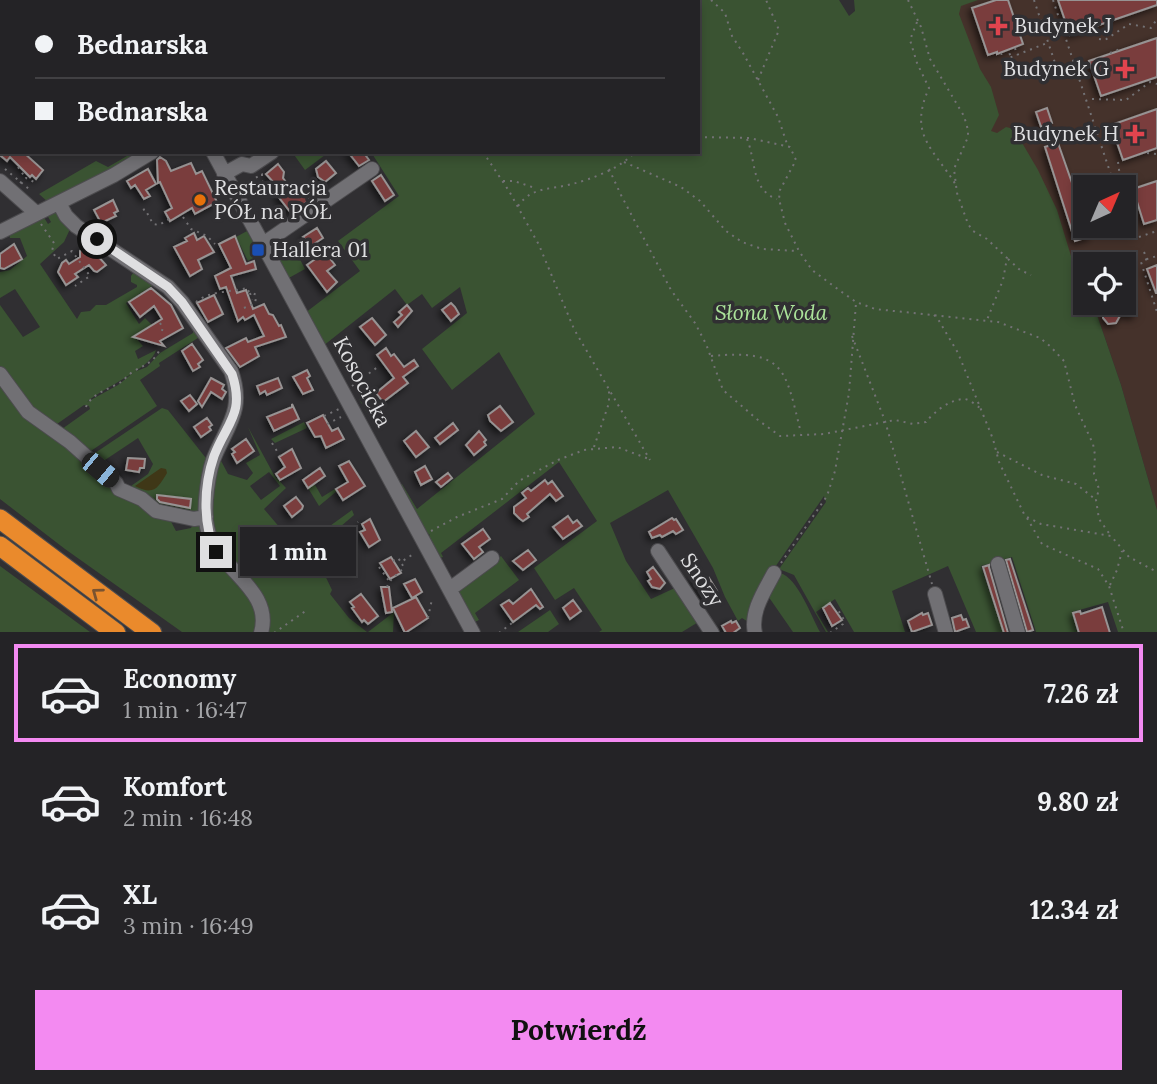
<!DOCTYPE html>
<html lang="pl">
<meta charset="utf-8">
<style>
body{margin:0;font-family:Lora,serif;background:#302f32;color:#f1f3f6;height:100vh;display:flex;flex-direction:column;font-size:26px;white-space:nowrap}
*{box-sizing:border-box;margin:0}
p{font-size:23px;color:#a3a4a7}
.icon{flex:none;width:38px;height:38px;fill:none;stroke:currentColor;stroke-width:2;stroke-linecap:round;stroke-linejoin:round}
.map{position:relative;height:632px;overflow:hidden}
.drawer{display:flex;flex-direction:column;background:#242326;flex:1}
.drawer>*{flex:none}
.top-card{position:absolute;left:0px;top:0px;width:700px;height:154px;box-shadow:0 4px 10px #0003,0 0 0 2px #414043;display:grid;align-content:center;height:154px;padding:0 35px;background:#242326}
.needle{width:46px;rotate:44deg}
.fabs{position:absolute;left:1073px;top:175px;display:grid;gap:14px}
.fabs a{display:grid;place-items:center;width:63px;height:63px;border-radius:0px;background:#242326;box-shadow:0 4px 10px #0003,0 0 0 2px #414043;font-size:35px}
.end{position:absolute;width:32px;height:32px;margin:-16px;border:9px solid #dfdfe1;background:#111;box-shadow:0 0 0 4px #111}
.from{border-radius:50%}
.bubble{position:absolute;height:49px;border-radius:0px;background:#242326;box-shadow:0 4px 10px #0003,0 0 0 2px #414043;font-size:23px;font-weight:700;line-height:49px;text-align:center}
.car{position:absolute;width:21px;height:42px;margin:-21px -10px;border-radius:9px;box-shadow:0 0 5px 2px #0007;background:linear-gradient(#222 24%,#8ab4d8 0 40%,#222 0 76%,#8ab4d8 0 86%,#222 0)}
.top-card b{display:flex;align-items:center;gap:24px;height:66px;font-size:26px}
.top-card b+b{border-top:2px solid #414043}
.top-card i{width:18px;height:18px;background:#f1f3f6}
ul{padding:12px 0 0;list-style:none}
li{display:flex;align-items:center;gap:21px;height:98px;margin:0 14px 10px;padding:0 21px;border:4px solid transparent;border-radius:0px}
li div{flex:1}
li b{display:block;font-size:26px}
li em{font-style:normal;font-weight:700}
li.selected{border-color:#f38af1}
li>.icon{width:63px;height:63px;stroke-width:1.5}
.cta{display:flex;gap:14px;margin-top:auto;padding:14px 35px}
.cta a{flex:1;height:80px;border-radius:0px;background:#f38af1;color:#111;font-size:28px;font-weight:700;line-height:80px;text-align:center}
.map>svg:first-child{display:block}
.medical{fill:#45322b;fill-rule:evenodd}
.green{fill:#3a5332;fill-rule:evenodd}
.sand{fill:#3f3717}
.building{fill:#7a3d3e;stroke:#979393;stroke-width:2;filter:url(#shadow)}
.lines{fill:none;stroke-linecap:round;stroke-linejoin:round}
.minor-casing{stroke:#4c4b4e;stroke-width:16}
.highway-casing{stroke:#4c4b4e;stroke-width:21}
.path{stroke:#737275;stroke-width:2;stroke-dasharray:2 5;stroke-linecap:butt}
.minor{stroke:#717074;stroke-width:14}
.highway{stroke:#ea8a2c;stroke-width:19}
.oneway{stroke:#7a5330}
.route{stroke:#dfdfe1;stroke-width:9}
.health-dot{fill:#e0444e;stroke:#302f32;stroke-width:2.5}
.food-dot{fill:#e8710a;stroke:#302f32;stroke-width:2.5}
.transit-dot{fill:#1a4fb4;stroke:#302f32;stroke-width:2.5}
.labels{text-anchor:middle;stroke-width:7;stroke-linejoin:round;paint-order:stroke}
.poi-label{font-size:21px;fill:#dfdfe1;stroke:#302f32;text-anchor:start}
.park-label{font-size:21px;font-style:italic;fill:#abe39a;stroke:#302f32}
.street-label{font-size:21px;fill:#dfdfe1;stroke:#302f32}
</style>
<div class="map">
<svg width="1157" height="633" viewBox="0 0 1157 633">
<defs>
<filter id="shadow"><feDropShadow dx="-3" dy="3" stdDeviation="3.5" flood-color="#0009"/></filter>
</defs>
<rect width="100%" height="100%" fill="#302f32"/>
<path class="medical" d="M919 0H1157V510L1121 385 1093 303H1124V264H1085V287L1038 271ZM1085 187H1124V226H1085Z"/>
<path class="green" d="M253 0H839L849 16 855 11 854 0H978L961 6 959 14 980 69 991 87 999 115 991 131 997 133 1006 127 1014 129 1038 170 1057 210 1071 256 1085 287V303H1093L1121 385 1157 510V632H1118L1108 602 1072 612 1077 632H1036L1012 557 981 566 1003 632H976L948 566 892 591 905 632H854L835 599 816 612 828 632H826L794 575 779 569 826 502 824 496 771 573 750 623 742 618 738 621 725 597 713 568 668 490 610 523 626 561 651 599 677 587 700 621 682 632H599L602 630 574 588 555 600 534 568 597 521 559 462 441 553 443 557 439 558 428 537 430 535 425 532 399 486 402 484 417 509 535 414 499 352 452 390 422 349 467 313 460 287 432 308 422 294 407 305 395 289 323 346 305 313 360 271 338 241 399 196 371 152H698V2H252Z
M134 152H144L49 203 39 194 96 161 108 167Z
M292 152H329L305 170Z
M54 209 71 227 64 242 40 264 77 319 81 312 90 311 96 305H106L137 287V285L131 282V276L135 270 156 283 126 303 139 324 145 318 152 325 134 336 143 346 135 351 138 359 156 350C152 368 102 388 87 402L118 385 134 372 147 367 160 353 193 333V326L201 336 159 363 160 366 140 380 157 406 85 455 62 429 90 409 89 406 84 405 57 424 34 415 0 369V305L23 337 40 327 15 289 0 298V272L10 270 27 256 20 238H10L9 233 43 216 48 224 51 222 47 215Z
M247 231 260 254 248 261 236 237Z
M292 244 305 269 287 279 274 256Z
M0 381 30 417 168 516 176 531 191 528 194 522H203L247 589 260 620 253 632H182L65 549 0 499Z
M368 391 379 407 368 415 359 399Z
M162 408 168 410 209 462 203 513 159 510 132 489 131 486 148 474 153 464 138 438 99 464 95 458V453Z
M304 422 307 428 275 443 271 439Z
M248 427 274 475 286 488 264 509 298 549 352 510 354 515 333 533 343 552 320 565 332 590 330 594 349 618 367 632H266L268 616 226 560 209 517 219 457 228 474 247 480 253 473 246 463 260 455ZM269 472 280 486 261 500 250 486Z
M314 483 322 497 335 489 337 491 319 506 308 488Z
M501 556 519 580 475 613 479 620 473 623 457 590Z
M0 566 90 632H0Z
M780 573C798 578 811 616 820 632H793L768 596Z
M550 610 559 624 548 632H518Z
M394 612 393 632H368Z"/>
<path class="sand" d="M161 468 166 469 167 473C158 488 154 496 135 486Z"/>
<path class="building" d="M996 0H1008L1023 44 997 54V52L988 55 972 8Z
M1058 0H1157V5L1070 35Z
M1157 38V77L1101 96 1089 61Z
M1047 108 1052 123 1041 127 1036 112Z
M1157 109V148L1123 160 1111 125Z
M1058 143 1085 220V226H1087L1091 236 1075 241 1045 147Z
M4 152H23L43 170 36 179 32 175 30 177 10 157 7 161 1 156Z
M348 152H363L369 160 359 166Z
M160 157 166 161 171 171 191 163 196 174 202 171 217 202 195 214 192 208 170 221 165 212 172 208 160 182 158 183 157 160Z
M326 161 336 173 325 182 318 177 316 169Z
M278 164 284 172 283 178 295 194 302 189 310 200 291 213 277 195 282 192 266 174Z
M148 169 156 184 146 190 150 196 144 199 135 185 131 188 127 181Z
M381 175 394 195 385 201 372 181Z
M1157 181V220L1144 224 1133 189Z
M113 200 118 211 114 213 116 216 101 223 94 210Z
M317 228 323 238 311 246 303 237Z
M194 233 197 240 204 236 214 252 198 260 202 269 190 276 174 247 187 241 185 238Z
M235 236 246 264 254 261 256 269 231 276 237 293 246 290 253 309 264 304 269 314 273 315 279 326 281 325 286 337 255 347 259 356 240 367 226 348 246 338 248 342 264 336 254 315 245 320 243 317 238 321 226 287 220 289 215 276 231 268 219 244Z
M14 244 22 259 4 269 0 268V254Z
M88 245 106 265 97 272 94 271 89 265 75 274 78 277 66 285 58 272 62 263 66 260 69 264 80 257V251Z
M325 252 335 265 327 271 337 282 327 292 307 265Z
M1157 265V293H1156L1147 269Z
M151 288 171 305 183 328 160 341 164 346 133 337 162 319 154 306 140 317 129 302Z
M214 295 223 314 208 322 197 303Z
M451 303 455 307 459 314 451 321 442 310Z
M1114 303H1126L1127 305 1133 306 1136 313 1131 316 1122 312 1116 323 1108 324 1103 318V313L1115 306Z
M407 305 412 311 398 327 394 322 402 315 399 312Z
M372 318 386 335 375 345 360 327Z
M192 344 203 360 198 364 200 367 193 371 182 351Z
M386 348 391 356 394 354 404 367 414 360 418 366 403 377 408 383 383 402 376 393 394 378 377 355Z
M307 370 310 376 307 378 313 390 303 394 293 377Z
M211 378 224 385 222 389 226 392 222 399 211 392 202 407 198 401Z
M278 378 282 388 267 395 265 391 260 394 257 386Z
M190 395 197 404 189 411 181 401Z
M292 404 299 419 274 431 267 417 292 407Z
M500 406 513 422 501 431 490 421 488 415Z
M323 415 332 431 338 428 344 439 326 448 321 436 315 437 307 423Z
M207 418 212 425 209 427 211 430 201 437 194 427Z
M453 423 458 430 440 444 435 438Z
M416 431 429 447 416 457 404 441Z
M479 431 486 440 484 442 486 445 474 455 466 445Z
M246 439 254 451 237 463 232 454 235 452 232 449Z
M292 449 301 468 280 480 276 474 285 467 279 457Z
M128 458 145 459 144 468H140L139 472 126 470Z
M349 461 365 486 343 500 336 489 348 482 339 466Z
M425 466 432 479 421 485 415 472Z
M320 468 325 476 308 488 303 480Z
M448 473 452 478 441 487 436 482Z
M545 480 548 484 552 481 563 496 556 501 550 494 527 514 529 517 523 521 520 519 514 513V507L526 498 522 493 528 488 531 491Z
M157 495 191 499 190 508 160 502 157 499Z
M296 497 303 506 302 509 292 517 284 506Z
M568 516 573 523 577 520 582 526 563 539 553 527Z
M672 518 674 520 676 519 683 530 676 534 673 531 662 537 660 535 652 538 649 532Z
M370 519 380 540 369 547 360 532 365 530 362 524Z
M483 529 490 539 479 547 483 552 474 559 462 544Z
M528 550 536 560 523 570 513 561Z
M391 557 401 573 390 579 380 563Z
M1010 559 1033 630 1027 632 1006 560Z
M989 565V567L1008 633H1004L983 567Z
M653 567 665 583 660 589 652 587 648 581 651 579 647 572Z
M700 572 705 581 709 578 717 591 705 598 693 576Z
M415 579 422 592 412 598 404 584Z
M381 587H389L392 612 386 613Z
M531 589 543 607 540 609 536 605 513 622 501 605 509 600 513 604Z
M361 594 378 616 368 624 364 620 362 622 352 608 354 607 350 602Z
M416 597 428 618 405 633 393 608Z
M573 600 581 611 570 619 563 608Z
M830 603 842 620 832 626 823 608Z
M1102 607 1110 633H1079L1073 613 1080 611 1081 614Z
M922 613 923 615 928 613 932 625 912 632 908 621Z
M961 615 963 620 966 619 969 627 955 632 952 618Z
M731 621 732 623 736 621 740 628 733 633H726L722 626Z"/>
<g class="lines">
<defs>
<path id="minor" d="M127 0 128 2
M213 152 473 633
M224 174 242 164 251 166 272 152
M0 181 36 213
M59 203 66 216 76 226 168 287 182 302 231 371C244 407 230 422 216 453 208 469 203 509 207 527 215 569 274 588 261 633
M0 232 114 175 152 152
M263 244 372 169
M0 374 28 412 70 442 116 483 119 489 142 499 156 511 194 519 206 517
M658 551 712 633
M998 564 1018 633
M450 589 492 558
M935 594 946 633
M755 633C750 612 765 590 774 573"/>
<path id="highway" d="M0 519 152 633
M0 546 116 633"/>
</defs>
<use href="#minor" class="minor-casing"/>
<use href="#highway" class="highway-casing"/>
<path class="path" d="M390 0V2
M550 0 551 2
M711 0 725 13 732 36 743 53 778 117 787 144
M908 0 921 27 930 59 964 116 968 130V137L954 169 957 193 968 224 973 231 987 239 1007 258 1003 280 987 320
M1034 0 1057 69 1043 74
M1053 0 1115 187
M678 2 681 0
M917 22 910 40 917 63 929 88C908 135 933 148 956 185
M1099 39 1105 40 1129 24 1151 28 1157 19
M1015 48 1017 55
M1001 53 1007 68 1014 66 1009 52
M1110 53 1120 49
M1004 60 1047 43
M758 80 779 30 766 0
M1092 99 1126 100 1150 82 1157 84
M698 137 749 138 790 147 796 160 780 190 779 199 785 223 799 251 812 270 839 290 856 302 875 309 998 322 1040 338 1050 346 1064 361 1075 405 1093 444 1095 455 1094 474 1099 489 1096 500 1099 519 1111 536
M747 139C756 160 751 190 777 199
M483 152 509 191 539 245 574 329 650 460
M1147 153 1157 154
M624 162 681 187 700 201 726 231 742 242 762 249 797 251
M1118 162 1120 177 1125 190
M18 167 25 177
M5 169 29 189
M609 169 621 195 671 290 695 323 706 344 723 390 758 420 780 436 824 434 895 420 913 424 926 422C934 412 950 399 965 399 970 400 976 405 980 408
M503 181H514L535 188
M20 183 26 178 34 182
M244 185 262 174V181L272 189 276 186
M518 206C532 186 551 190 572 184 592 179 621 168 635 152
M1124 209 1134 206
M143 210 145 209 153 224 159 225 169 219
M183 217 191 229 207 236 215 244
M41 224 54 243 52 251 57 259 72 251 90 276 75 286
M1139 237 1157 231
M1144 252 1147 259 1157 256
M1008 259 1020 270 1031 275
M1147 259 1141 262 1157 312
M250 293 252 300
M196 302C208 291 232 292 247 288L249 292 260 296
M244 308 255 303 256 298
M934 315 938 319 958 353 993 439 999 462 1025 516 1041 524 1111 536 1129 557 1157 572
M160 323 163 328 161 333
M852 336 885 421 932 584
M711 356C786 349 785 369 801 433
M352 386 379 366
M86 407C91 394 109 389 121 382 125 379 129 374 134 371 144 365 153 363 159 351
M324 416 339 409
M369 416 382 406
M327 424 341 417
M272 443 280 456
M594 447 609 403V388
M997 452 1042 475 1076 484 1095 499
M1027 518 1042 544 1098 569 1109 586 1124 633
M431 531 457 517 502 499 519 481 558 460 584 450 617 447 649 459
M393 561 398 558 401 562 415 553
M781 563 827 496 835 471 849 393 856 303
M379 567 389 581
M328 575C349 557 345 556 349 532L358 522
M1110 585 1117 570 1122 551
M387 587C390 578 399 574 404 567L401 563
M428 618 432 599
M274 633 307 610
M499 633 512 623
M830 633 843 624 844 620 838 610"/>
<use href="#minor" class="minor"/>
<use href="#highway" class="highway"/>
</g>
<defs><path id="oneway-chevron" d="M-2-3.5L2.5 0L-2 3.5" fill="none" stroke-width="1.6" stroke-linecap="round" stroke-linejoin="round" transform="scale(1.75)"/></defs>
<use class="oneway" href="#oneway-chevron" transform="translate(97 593) rotate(-144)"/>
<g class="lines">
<path class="route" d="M97 239 168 287 182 302 232 374C245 414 227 422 214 456 204 485 202 524 216 552"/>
</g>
<g class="health-dot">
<path d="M994.5 15.5h7v7h7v7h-7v7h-7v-7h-7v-7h7z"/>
<path d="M1121.5 58.5h7v7h7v7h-7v7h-7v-7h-7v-7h7z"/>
<path d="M1131.5 123.5h7v7h7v7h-7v7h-7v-7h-7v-7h7z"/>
</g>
<circle class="food-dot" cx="200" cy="200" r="7"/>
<rect class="transit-dot" x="251" y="243" width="14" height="14" rx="3.5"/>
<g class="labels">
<g class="poi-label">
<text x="1014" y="33">Budynek J</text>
<text x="1109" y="76" text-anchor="end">Budynek G</text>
<text x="1119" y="141" text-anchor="end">Budynek H</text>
<text x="214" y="195">Restauracja<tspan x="214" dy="24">PÓŁ na PÓŁ</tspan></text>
<text x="272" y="257">Hallera 01</text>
</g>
<g class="park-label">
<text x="771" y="320">Słona Woda</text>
</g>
<g class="street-label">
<text transform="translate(362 382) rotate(62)" y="7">Kosocicka</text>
<text transform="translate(702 580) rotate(56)" y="7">Snozy</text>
</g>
</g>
</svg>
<div class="fabs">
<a><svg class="needle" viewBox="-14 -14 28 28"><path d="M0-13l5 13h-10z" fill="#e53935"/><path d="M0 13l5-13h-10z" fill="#a3a4a7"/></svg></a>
<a><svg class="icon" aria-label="locate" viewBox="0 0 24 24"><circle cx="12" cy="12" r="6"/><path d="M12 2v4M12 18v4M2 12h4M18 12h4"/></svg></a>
</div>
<i class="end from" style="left:97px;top:239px"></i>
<i class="end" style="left:216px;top:552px"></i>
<div class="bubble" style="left:240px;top:527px;width:116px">1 min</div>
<i class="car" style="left:100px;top:470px;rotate:130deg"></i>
<div class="top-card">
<b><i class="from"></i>Bednarska</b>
<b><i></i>Bednarska</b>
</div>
</div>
<section class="drawer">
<ul>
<li class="selected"><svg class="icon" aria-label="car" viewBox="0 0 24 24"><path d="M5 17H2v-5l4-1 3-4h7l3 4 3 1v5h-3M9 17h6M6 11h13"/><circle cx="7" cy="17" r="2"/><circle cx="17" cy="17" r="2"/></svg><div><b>Economy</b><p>1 min · 16:47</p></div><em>7.26 zł</em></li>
<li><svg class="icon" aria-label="car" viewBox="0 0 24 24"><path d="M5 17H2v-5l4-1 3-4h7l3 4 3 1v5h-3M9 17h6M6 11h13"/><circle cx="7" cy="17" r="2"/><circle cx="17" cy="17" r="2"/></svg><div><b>Komfort</b><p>2 min · 16:48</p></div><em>9.80 zł</em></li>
<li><svg class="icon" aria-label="car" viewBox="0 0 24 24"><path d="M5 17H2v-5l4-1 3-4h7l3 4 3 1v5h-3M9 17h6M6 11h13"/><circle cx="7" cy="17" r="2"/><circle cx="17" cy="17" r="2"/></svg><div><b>XL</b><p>3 min · 16:49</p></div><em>12.34 zł</em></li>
</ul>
<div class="cta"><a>Potwierdź</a></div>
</section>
